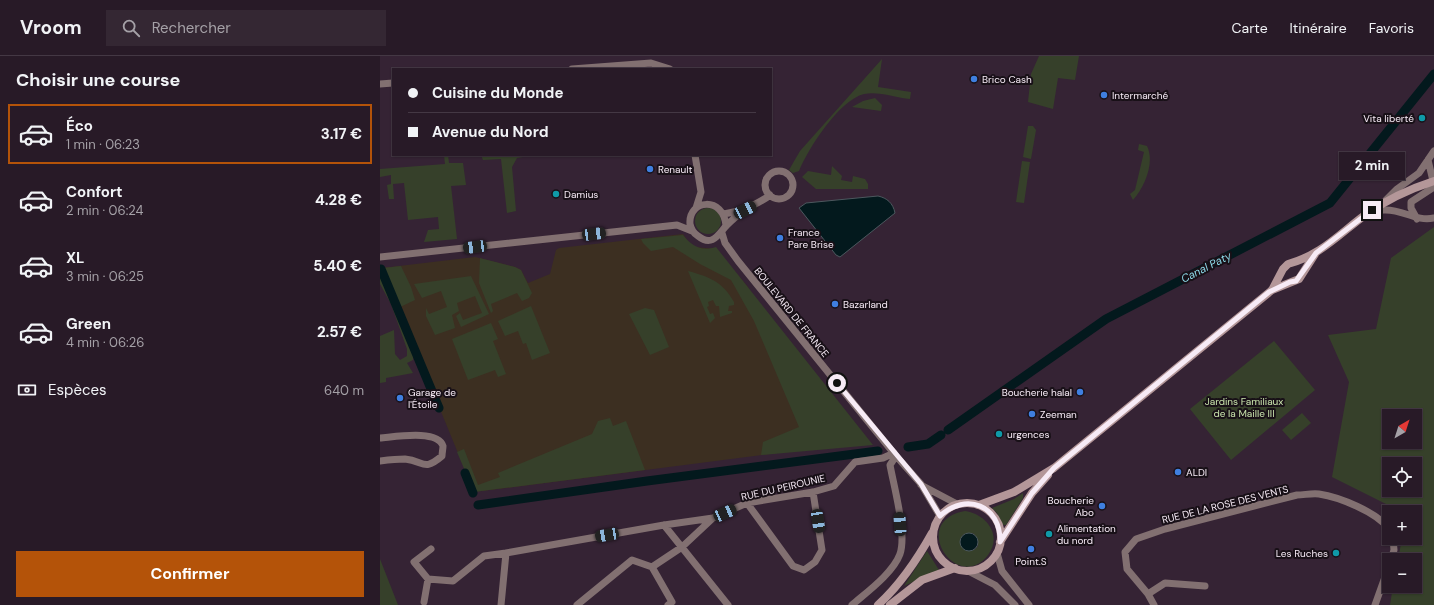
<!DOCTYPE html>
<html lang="fr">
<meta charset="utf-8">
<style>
body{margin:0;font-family:"DM Sans",sans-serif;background:#342733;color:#f1f3f6;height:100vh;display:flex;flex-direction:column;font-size:15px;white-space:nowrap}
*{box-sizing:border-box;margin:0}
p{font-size:13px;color:#a5a1a7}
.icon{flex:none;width:22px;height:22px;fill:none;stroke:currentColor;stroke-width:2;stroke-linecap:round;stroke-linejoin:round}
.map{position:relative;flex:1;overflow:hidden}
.details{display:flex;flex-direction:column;background:#281a27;width:380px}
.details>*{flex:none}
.guide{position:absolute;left:12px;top:12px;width:380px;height:88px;border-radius:0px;box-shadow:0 1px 3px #0004,0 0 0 1px #443844;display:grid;align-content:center;height:88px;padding:0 16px;background:#281a27}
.needle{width:26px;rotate:39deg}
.fabs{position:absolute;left:1002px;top:353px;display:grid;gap:8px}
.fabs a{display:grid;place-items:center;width:40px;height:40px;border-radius:0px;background:#281a27;box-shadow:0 1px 3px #0004,0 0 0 1px #443844;font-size:20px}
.end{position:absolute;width:18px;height:18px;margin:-9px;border:5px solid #f7ebf6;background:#111;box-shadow:0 0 0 2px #111}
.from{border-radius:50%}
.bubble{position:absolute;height:28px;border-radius:0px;background:#281a27;box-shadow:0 1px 3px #0004,0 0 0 1px #443844;font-size:13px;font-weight:700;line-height:28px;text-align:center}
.car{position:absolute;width:12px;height:24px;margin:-12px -6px;border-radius:5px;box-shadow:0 0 3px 1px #0007;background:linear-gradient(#222 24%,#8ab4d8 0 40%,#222 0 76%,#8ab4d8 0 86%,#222 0)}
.guide b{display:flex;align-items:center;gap:14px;height:38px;font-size:15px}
.guide b+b{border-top:1px solid #443844}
.guide i{width:10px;height:10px;background:#f1f3f6}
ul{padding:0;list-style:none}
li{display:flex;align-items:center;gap:12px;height:60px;margin:0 8px 6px;padding:0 8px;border:2px solid transparent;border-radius:0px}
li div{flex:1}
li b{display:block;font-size:15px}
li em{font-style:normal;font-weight:700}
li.current{border-color:#b45309}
li>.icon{width:36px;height:36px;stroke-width:1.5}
h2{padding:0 16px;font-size:18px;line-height:48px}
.pay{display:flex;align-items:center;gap:10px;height:44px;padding:0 16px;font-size:15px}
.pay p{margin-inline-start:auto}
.button{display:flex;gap:8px;margin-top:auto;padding:8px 16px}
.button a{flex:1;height:46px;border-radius:0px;background:#b45309;color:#fff;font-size:16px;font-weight:700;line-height:46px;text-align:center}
header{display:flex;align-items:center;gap:24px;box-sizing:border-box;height:56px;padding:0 20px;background:#281a27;border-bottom:1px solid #443844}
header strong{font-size:19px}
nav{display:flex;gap:22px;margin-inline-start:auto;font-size:14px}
.search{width:280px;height:36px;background:#342733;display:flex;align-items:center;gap:10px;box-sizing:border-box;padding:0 14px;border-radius:0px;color:#a5a1a7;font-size:15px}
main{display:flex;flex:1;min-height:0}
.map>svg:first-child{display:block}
.education{fill:#3c2f21}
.green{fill:#36402a;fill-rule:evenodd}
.water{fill:#03191d;stroke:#4c585e}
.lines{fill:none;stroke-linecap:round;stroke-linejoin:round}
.canal{stroke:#03191d;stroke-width:9}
.street{stroke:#827071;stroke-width:7}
.secondary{stroke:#b49799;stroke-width:8}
.route{stroke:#f7ebf6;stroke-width:5}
.shop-dot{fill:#3f7fe0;stroke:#181017;stroke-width:1.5}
.culture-dot{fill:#0f9aa8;stroke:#181017;stroke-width:1.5}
.labels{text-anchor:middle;stroke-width:4;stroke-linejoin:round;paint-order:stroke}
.poi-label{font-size:10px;fill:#f7ebf6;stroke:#181017;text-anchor:start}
.street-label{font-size:10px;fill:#f7ebf6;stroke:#181017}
.park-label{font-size:10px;fill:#cae5ad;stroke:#181017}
.water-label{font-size:11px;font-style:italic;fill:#8eddeb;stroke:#181017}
</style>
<header>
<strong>Vroom</strong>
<div class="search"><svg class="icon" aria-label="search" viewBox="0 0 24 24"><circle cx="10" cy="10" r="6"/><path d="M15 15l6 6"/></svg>Rechercher</div>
<nav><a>Carte</a><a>Itinéraire</a><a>Favoris</a></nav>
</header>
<main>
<section class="details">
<h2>Choisir une course</h2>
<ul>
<li class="current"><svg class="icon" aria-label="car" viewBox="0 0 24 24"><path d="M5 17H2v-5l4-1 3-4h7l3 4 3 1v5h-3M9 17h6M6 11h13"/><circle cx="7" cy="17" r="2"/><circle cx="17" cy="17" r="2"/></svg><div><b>Éco</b><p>1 min · 06:23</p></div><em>3.17 €</em></li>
<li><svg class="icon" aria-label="car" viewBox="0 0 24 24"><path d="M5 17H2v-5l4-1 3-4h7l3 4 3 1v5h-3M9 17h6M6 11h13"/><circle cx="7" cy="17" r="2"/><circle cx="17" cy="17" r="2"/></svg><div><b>Confort</b><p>2 min · 06:24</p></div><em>4.28 €</em></li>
<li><svg class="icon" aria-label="car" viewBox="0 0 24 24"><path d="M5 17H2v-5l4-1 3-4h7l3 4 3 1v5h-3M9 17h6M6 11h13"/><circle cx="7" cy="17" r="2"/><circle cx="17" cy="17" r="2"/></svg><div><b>XL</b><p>3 min · 06:25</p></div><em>5.40 €</em></li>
<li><svg class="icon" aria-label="car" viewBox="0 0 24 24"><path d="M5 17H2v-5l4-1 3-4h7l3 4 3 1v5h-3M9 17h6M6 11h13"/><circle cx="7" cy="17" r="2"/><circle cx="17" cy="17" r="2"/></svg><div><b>Green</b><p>4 min · 06:26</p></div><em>2.57 €</em></li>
</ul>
<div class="pay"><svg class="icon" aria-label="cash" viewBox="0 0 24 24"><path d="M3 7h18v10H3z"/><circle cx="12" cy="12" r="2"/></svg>Espèces<p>640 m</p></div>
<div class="button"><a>Confirmer</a></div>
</section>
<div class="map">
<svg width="1054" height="549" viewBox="0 0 1054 549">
<rect width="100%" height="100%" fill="#352334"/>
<path class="education" d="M303 178 309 187 315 191 336 193 368 231 429 393 94 436 2 212 95 201 135 211 141 214 148 227 170 218 176 194 179 192Z"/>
<path class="green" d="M659 0H699L695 24 678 22 673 53 648 46 651 18Z
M502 3 498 31 531 36 530 43C516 42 499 35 484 38 459 44 428 93 419 115L413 117 409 114 420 95Z
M495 42 502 49 501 55 472 51 483 45Z
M648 70H653L656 74 651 103 643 101Z
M759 88 767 90C775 106 765 131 753 144L750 138 755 134 764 96 758 94Z
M64 99H68L69 107H83L86 129 71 130 77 183 44 186 48 174 59 173 58 161 28 164 24 127 13 128 14 143H9L7 129 11 128V119L0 121V113L65 108Z
M101 99H155L137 102 132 111 136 155 127 157 121 103 103 104Z
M642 105 650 106 644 147 636 146Z
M452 110 462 120 461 124 472 126 473 120 485 123 488 128V133H436L422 121 428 115 451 119Z
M315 165a13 13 0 1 1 26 0a13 13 0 1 1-26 0Z
M1054 171V549H1010L1013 530H1035V504H1018L1022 482H1035V456H1022L952 421 969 326 948 279 996 273 1011 202ZM1009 360H1035V386H1009ZM1009 408H1035V434H1009Z
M303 179C312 190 321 196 336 191L493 389 381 399 383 386 419 371 374 265 351 224 320 208 293 191 271 195 263 187 261 183Z
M100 202 135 211 141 214 152 237 149 242 142 245 137 237 111 248 113 255 111 257 99 227Z
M21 210 31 231 35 244 18 252 3 212Z
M0 215 34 297 33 304 27 307 33 317 6 322V326L0 327V280L14 274 15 298 20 304 27 300V293L11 248 0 228Z
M308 215C330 221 343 226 354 246V249L349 250 348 255H352V257L340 261 339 250H336L333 244 328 246 329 250 327 251 330 258 333 257 335 262 330 267Z
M91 220 109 258 81 271 76 260 80 257 83 264 102 257 95 240 77 247 79 255 72 259 75 272 55 279 46 260V252L49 258 67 251 61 235 42 242 34 228Z
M151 250 170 297 152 304 146 287 143 288 138 275 125 280 118 265Z
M265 252 274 254 289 291 270 299 249 258Z
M111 267 118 283 113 285 126 318 118 321 115 314 88 324 72 283Z
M894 285 935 334 851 404 810 353Z
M922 357 931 367 911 384 902 374Z
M230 362 233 370 246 365 265 414 94 436 77 396 84 393 98 429 120 421 118 417 212 378 218 365Z
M643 437V442L626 469H623L617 457 612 452 634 443Z
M585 455C606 458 623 479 608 499 577 539 528 465 585 455ZM592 477 594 478 598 490 594 494 580 484 583 479Z
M547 495 559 514 524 530Z
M0 503 18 549H0Z"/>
<path class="water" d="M498 140C507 142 513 147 515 157L460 201 456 199 419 152 426 147Z
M580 486a9 9 0 1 1 18 0a9 9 0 1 1-18 0Z"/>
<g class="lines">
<path class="canal" d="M1 213 59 352
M568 374 726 263 950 147 1054 18
M528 391 548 388 561 379
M85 417 93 437
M98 449 267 425 498 395"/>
<path class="street" d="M192 13 271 7 290 13
M0 28 13 27
M315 99 321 136 316 152
M1048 104 1053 125
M385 129a14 14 0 1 1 28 0a14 14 0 1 1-28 0Z
M1006 144 1017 133 1039 117 1054 95
M344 158 363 154
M989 158C994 156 999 154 1004 154 1023 153 1036 166 1054 162
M1037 163 1031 152V146L1054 131
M346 170C344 140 308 143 310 168 311 173 313 177 318 180 333 192 339 177 347 169 352 164 358 159 363 155 371 149 382 146 390 139
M342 177 345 187 358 205 516 400 541 428 560 460
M0 201 297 169 312 175
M0 382C14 381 58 373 63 390 63 393 62 397 62 400 43 416 45 405 25 403 17 403 8 404 0 405
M541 429 577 448
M367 447 413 510 424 514 435 506 442 494 433 436
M284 469 348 549
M51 493 34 506 48 523 73 525 104 500 126 497
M617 497 622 515 649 549
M1011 504 1014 494 1013 482
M588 515 615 529 635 549
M768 538 785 527 825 530
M44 546 48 523
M121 549 126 497 284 469 333 462 367 447 433 436 454 430 475 406 503 402 514 397
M197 549 252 504 272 511
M288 549 292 546 272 511 302 491 333 462
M472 549C487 536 513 517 520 498 527 477 514 431 510 409L516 400
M774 549 768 538 747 513 745 496 756 483 785 473 917 439C924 439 932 437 939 438 959 441 997 456 1009 473
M995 549 1009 510"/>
<path class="secondary" d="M892 234 919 223 935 198
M553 481a34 34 0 1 1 68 0a34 34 0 1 1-68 0Z
M599 449 634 436 674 412 892 234 903 213 908 208C941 199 958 179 985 159 1006 144 1029 133 1054 125
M620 486 652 437 668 419
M498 549C521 528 537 504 552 477
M510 549 542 524 575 512"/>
</g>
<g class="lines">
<path class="route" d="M457 327 541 428 560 460C586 436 621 449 620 486L652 437 674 412 889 236 910 226 916 225 936 197 992 154"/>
</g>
<g class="shop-dot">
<circle cx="594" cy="23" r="4"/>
<circle cx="724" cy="39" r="4"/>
<circle cx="270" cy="113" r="4"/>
<circle cx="400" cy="182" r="4"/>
<circle cx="455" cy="248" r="4"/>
<circle cx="700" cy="336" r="4"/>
<circle cx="20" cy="342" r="4"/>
<circle cx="652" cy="358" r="4"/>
<circle cx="798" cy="416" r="4"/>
<circle cx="722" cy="450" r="4"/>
<circle cx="651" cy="493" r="4"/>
</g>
<g class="culture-dot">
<circle cx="1042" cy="62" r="4"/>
<circle cx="176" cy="138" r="4"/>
<circle cx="619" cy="378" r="4"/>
<circle cx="669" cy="478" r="4"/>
<circle cx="956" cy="497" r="4"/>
</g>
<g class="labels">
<g class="poi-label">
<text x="602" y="27">Brico Cash</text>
<text x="732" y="43">Intermarché</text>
<text x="1034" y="66" text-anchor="end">Vita liberté</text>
<text x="278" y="117">Renault</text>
<text x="184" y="142">Damius</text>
<text x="408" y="180">France<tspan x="408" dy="12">Pare Brise</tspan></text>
<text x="463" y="252">Bazarland</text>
<text x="28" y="340">Garage de<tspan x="28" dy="12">l'Étoile</tspan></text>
<text x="692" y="340" text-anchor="end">Boucherie halal</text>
<text x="660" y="362">Zeeman</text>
<text x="627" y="382">urgences</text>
<text x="806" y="420">ALDI</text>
<text x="714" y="448" text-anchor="end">Boucherie<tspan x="714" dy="12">Abo</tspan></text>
<text x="677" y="476">Alimentation<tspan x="677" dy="12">du nord</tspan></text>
<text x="948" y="501" text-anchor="end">Les Ruches</text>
<text x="651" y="509" text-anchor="middle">Point.S</text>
</g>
<g class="street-label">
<text transform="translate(412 256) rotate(51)" y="4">BOULEVARD DE FRANCE</text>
<text transform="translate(403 431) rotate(-13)" y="4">RUE DU PEIROUNIE</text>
<text transform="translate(845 448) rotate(-14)" y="4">RUE DE LA ROSE DES VENTS</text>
</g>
<g class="park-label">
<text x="864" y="349">Jardins Familiaux<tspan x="864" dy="12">de la Maille III</tspan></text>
</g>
<g class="water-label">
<text transform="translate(826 211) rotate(-27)" y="4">Canal Paty</text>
</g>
</g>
</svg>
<div class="fabs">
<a><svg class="needle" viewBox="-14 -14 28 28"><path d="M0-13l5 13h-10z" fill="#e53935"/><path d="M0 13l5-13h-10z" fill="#a5a1a7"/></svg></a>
<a><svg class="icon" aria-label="locate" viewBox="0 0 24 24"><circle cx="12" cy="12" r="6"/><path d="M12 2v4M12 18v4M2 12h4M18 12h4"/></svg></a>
<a>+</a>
<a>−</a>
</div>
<i class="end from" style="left:457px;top:327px"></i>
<i class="end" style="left:992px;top:154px"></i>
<div class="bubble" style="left:959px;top:96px;width:66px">2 min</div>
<i class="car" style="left:365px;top:154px;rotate:63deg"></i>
<i class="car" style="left:214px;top:178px;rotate:83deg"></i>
<i class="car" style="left:95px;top:191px;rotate:263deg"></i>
<i class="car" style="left:345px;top:457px;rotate:66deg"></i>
<i class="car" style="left:438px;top:465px;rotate:171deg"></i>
<i class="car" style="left:520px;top:468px;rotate:356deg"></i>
<i class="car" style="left:227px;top:479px;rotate:260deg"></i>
<div class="guide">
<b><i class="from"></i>Cuisine du Monde</b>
<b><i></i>Avenue du Nord</b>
</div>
</div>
</main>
